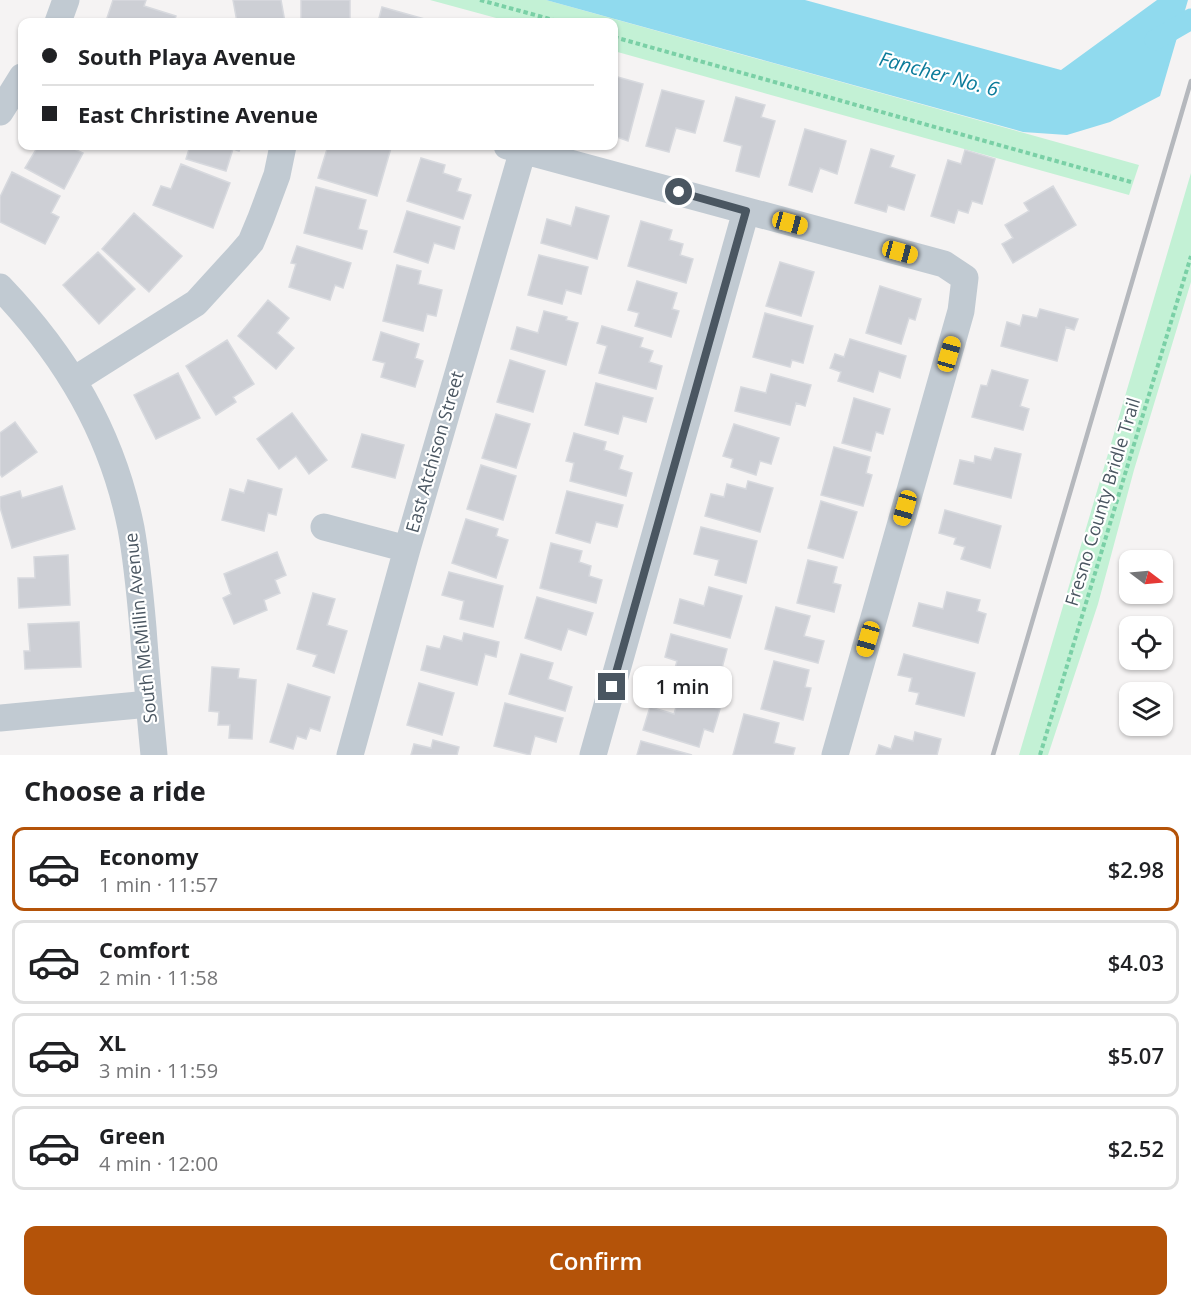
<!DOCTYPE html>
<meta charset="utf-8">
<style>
body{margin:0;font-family:"Open Sans",sans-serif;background:#f2f2f2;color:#202124;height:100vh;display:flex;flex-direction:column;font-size:22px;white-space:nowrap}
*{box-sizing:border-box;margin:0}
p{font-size:20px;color:#757577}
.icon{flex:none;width:33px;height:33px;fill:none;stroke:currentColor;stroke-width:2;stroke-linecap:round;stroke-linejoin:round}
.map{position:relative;height:755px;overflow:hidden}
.drawer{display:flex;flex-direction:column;background:#fff;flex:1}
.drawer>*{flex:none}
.banner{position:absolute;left:18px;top:18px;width:600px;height:132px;border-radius:12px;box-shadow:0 2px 4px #0004;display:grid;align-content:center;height:132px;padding:0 24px;background:#fff}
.needle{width:39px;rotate:106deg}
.buttons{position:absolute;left:1119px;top:550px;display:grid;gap:12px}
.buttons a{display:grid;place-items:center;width:54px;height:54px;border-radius:12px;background:#fff;box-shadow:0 2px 4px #0004;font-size:30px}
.end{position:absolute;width:27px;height:27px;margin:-14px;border:8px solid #4a5661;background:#fff;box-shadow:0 0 0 3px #fff}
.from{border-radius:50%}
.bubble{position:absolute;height:42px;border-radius:12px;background:#fff;box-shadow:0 2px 4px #0004;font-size:20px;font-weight:600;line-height:42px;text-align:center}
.car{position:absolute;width:18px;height:36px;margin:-18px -9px;border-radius:8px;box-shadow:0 0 4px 2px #0007;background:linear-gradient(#f5c518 24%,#345 0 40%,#f5c518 0 76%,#345 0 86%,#f5c518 0)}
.banner b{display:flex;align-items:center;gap:21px;height:57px;font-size:22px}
.banner b+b{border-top:2px solid #e0e0e0}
.banner i{width:15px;height:15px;background:#202124}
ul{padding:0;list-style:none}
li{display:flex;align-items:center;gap:18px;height:84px;margin:0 12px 9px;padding:0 12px;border:3px solid #e0e0e0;border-radius:12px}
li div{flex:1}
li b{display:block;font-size:22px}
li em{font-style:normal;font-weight:600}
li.selected{border-color:#b45309}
li>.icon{width:54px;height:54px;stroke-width:1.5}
h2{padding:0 24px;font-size:27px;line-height:72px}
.action{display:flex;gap:12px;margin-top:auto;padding:12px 24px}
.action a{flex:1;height:69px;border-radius:12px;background:#b45309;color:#fff;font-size:24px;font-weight:600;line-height:69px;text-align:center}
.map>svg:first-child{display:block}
.green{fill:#c3f1d5}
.water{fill:#90daee}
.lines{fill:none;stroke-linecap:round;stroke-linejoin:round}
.canal{stroke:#90daee;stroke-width:21}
.building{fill:#cdcfd5;stroke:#d7d9de;stroke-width:1.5}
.path{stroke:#7ad0a6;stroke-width:4;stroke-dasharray:4.5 3;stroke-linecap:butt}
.minor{stroke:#c1cad2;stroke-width:27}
.rail{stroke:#b5b8bd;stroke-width:4.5}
.route{stroke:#4a5661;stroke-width:8}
.labels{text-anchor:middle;stroke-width:4.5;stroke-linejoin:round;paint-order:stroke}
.street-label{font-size:18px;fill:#4a5661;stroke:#fff}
.water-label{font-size:20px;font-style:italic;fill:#0c7c9b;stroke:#fff}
</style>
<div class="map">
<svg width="1191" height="755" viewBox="0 0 1191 755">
<rect width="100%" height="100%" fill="#f5f3f3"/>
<path class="green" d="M430 0H546L1139 165 1129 195 614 51V22H511Z
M1191 173V282L1134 470 1098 604 1048 755H1019Z"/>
<path class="water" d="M546 0H805L1061 70 1157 0H1188L1160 96 1110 122 1067 135 1023 132Z"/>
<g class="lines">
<path class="canal" d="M1155 40 1191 19"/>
</g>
<path class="building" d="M113 0H146L144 6 176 16 174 22H109L106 21Z
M233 0H281L285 22H237Z
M301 0H350V22H301Z
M382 7 428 20 427 22H378Z
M614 76 643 84 628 141 614 136Z
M662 90 704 101 695 133 676 128 669 152 646 146Z
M736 97 765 105 761 117 775 121 759 177 736 171 742 146 724 141Z
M805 129 846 141 837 174 820 168 812 192 789 185Z
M33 146H68L83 153 64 189 25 168 37 148Z
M190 146H241L239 151 233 149 226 171 186 159Z
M328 146H381L391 148 377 196 318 178Z
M871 149 894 156 890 167 915 175 904 210 888 205 886 212 855 203Z
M965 150 995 159 982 204 972 201 968 213 958 210 954 223 931 216 948 160 961 164Z
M421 158 445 165 443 173 461 179 457 191 471 195 463 219 407 201Z
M181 164 230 183 213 228 153 205 161 186 171 189Z
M12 172 60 196 51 213 59 217 45 244 0 222V197Z
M1053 186 1076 225 1013 263 1002 244 1013 238 1005 225 1029 211 1024 203Z
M316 187 366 200 358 229 367 231 362 249 304 233Z
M576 207 609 216 597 259 541 243 547 219 571 226Z
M407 211 460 227 454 249 434 243 428 263 394 252Z
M134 213 182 256 149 292 102 249Z
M641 221 672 230 669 240 683 244 680 255 693 259 686 283 628 266Z
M297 246 351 263 343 288 335 285 330 300 289 287 296 264 291 263Z
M98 252 135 289 99 324 63 285Z
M539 255 588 267 581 294 566 290 562 304 528 295Z
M780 262 814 272 801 316 766 306Z
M397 265 421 271 418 284 442 290 436 316 427 314 423 331 383 321Z
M637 281 677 293 672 309 679 311 671 337 635 326 639 313 628 310Z
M880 286 921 299 915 320 909 318 901 344 866 333Z
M268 300 289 318 277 333 294 348 276 369 238 336Z
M1040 309 1078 319 1074 330 1066 327 1057 361 1001 346 1007 322 1020 326 1023 315 1037 318Z
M544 311 567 317 566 320 578 323 566 365 511 349 517 327 538 333Z
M765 313 813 326 803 363 792 360 790 367 753 357Z
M602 326 643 338 640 347 653 351 649 362 662 366 656 389 599 373 607 346 597 343Z
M381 332 419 344 415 358 423 361 415 387 381 377 385 363 373 360Z
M850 339 906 356 900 378 879 371 873 392 838 381 841 372 830 368 835 354 844 357Z
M227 340 254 384 233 397 236 402 216 415 186 366Z
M510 360 545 371 533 412 497 402Z
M992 370 1028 380 1020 406 1029 409 1023 430 972 417 981 385 987 386Z
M178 373 200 418 156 439 134 395Z
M771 374 811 385 805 406 796 403 790 425 735 411 741 387 766 393Z
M596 383 653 398 646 422 623 416 618 434 585 425Z
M854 398 890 409 883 434 876 432 871 451 842 443Z
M292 413 327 460 309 474 296 456 279 469 257 439Z
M496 414 530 424 516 468 482 458Z
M15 422 37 452 2 477 0 474V433Z
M734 424 779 438 771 464 760 461 756 475 731 467 733 459 723 456Z
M574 433 606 442 604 450 623 456 619 469 632 473 626 496 570 481 574 463 566 461Z
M362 434 404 445 395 478 352 467Z
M834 447 870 457 866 473 872 475 863 506 821 495Z
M995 448 1021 454 1011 498 954 484 960 460 974 463 975 456 991 460Z
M481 465 516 476 503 520 467 509Z
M248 480 282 489 276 515 268 513 264 531 222 520 230 489 244 493Z
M748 481 773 488 760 532 705 516 711 494 724 497 727 484 746 489Z
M62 486 75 529 12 548 0 507V497L20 491 22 498Z
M567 491 623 505 617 527 596 522 590 543 556 533Z
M821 501 857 512 843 558 808 548Z
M945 510 1001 526 990 568 961 559 965 547 954 544 956 538 939 533Z
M466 519 498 529 496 536 508 540 496 578 452 563Z
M701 527 757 541 746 583 715 575 719 560 694 554Z
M551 543 582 551 579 562 591 566 589 576 602 580 596 603 540 588Z
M277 552 286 575 275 580 280 593 264 600 267 610 234 624 223 598 231 594 224 574Z
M68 555 70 605 19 608 18 578H35L34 557Z
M808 560 837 567 833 583 841 585 834 612 797 603Z
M449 572 503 586 493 627 460 619 464 601 442 595Z
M709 587 742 596 730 638 674 623 680 599 704 606Z
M947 592 980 600 977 611 986 614 978 643 913 626 919 603 943 609Z
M313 593 335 599 327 625 347 631 334 673 313 666 317 655 297 649Z
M537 597 593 613 586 635 568 629 561 650 525 638Z
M776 607 810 616 804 636 824 641 818 663 765 649Z
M79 622 81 667 25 669 24 651H30L28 624Z
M464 633 499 642 496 657 485 654 477 685 421 670 427 646 440 649 444 636 462 641Z
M671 634 727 649 715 695 687 688 690 676 674 672 677 661 665 657Z
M521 654 553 663 548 679 572 687 565 711 509 694Z
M904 654 975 673 964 716 916 704 919 693 909 691 912 678 898 675Z
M774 661 809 670 805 687 811 688 803 720 761 709Z
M212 667 239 669 238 678 256 680 252 739 229 738 230 725H218L219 712 209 711Z
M419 683 454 693 442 735 407 725Z
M288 684 330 697 320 731 310 728 306 739 297 736 293 749 270 742Z
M679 697 720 709 713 732 704 729 699 747 643 730 650 707 674 714Z
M505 703 563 718 556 742 535 736 530 755 494 746Z
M744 714 779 723 774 743 795 748 793 755H733Z
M915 732 941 739 937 755H876L879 745 891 749 895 736 913 741Z
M433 740 459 747 457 755H411L414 744 431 748Z
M641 741 692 755H637Z"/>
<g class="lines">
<path class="path" d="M480 0 561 22
M614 37 1131 182
M1040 755 1191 256"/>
<path class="minor" d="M58 22 66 0
M0 112 22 77
M507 146 944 264 965 278 961 311 835 755
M0 287C66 356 112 433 131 528 137 561 140 594 143 628 146 670 150 713 154 755
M74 380 196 303 238 257 251 242 261 218 277 175 283 146
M324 527 407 549
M0 718 149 704
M350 755 407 549 523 150
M593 755 746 211"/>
<path class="rail" d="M993 755 1191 81"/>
</g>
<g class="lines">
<path class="route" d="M612 687 746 211 679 192"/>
</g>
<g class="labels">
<g class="street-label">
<text transform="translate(435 452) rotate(-74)" y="6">East Atchison Street</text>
<text transform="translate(1103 502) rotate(-73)" y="6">Fresno County Bridle Trail</text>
<text transform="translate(141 628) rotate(-96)" y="6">South McMillin Avenue</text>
</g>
<g class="water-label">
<text transform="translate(939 74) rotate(15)" y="7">Fancher No. 6</text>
</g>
</g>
</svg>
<div class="buttons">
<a><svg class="needle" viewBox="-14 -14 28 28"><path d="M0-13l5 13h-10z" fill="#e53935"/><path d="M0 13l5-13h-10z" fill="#757577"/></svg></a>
<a><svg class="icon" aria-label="locate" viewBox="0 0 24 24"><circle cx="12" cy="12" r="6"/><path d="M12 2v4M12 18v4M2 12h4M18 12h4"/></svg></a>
<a><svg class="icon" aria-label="layers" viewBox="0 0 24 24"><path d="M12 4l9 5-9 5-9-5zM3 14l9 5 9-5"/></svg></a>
</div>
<i class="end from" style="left:679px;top:192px"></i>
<i class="end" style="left:612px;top:687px"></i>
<div class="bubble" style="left:633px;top:666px;width:99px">1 min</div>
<i class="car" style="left:790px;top:223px;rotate:105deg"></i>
<i class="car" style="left:900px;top:252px;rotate:105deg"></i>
<i class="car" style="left:949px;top:354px;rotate:16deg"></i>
<i class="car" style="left:905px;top:508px;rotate:196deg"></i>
<i class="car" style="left:868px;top:639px;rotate:196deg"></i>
<div class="banner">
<b><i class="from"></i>South Playa Avenue</b>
<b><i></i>East Christine Avenue</b>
</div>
</div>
<section class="drawer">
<h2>Choose a ride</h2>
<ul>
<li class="selected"><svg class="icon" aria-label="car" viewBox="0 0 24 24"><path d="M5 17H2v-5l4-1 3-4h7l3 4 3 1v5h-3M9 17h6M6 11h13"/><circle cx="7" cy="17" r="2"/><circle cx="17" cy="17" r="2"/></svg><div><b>Economy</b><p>1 min · 11:57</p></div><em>$2.98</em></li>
<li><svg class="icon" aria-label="car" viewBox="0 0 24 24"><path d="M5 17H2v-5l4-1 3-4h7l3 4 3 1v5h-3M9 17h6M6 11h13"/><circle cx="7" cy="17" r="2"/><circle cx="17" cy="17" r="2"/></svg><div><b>Comfort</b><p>2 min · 11:58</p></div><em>$4.03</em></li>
<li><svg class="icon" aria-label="car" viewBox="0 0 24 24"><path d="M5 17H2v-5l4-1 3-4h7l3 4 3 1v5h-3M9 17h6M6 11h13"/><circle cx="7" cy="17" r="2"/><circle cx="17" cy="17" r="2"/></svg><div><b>XL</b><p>3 min · 11:59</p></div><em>$5.07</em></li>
<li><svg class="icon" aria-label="car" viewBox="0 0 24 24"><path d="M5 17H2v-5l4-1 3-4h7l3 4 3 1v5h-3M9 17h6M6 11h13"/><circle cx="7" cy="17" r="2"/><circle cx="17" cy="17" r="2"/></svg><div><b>Green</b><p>4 min · 12:00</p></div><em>$2.52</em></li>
</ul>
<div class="action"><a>Confirm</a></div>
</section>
